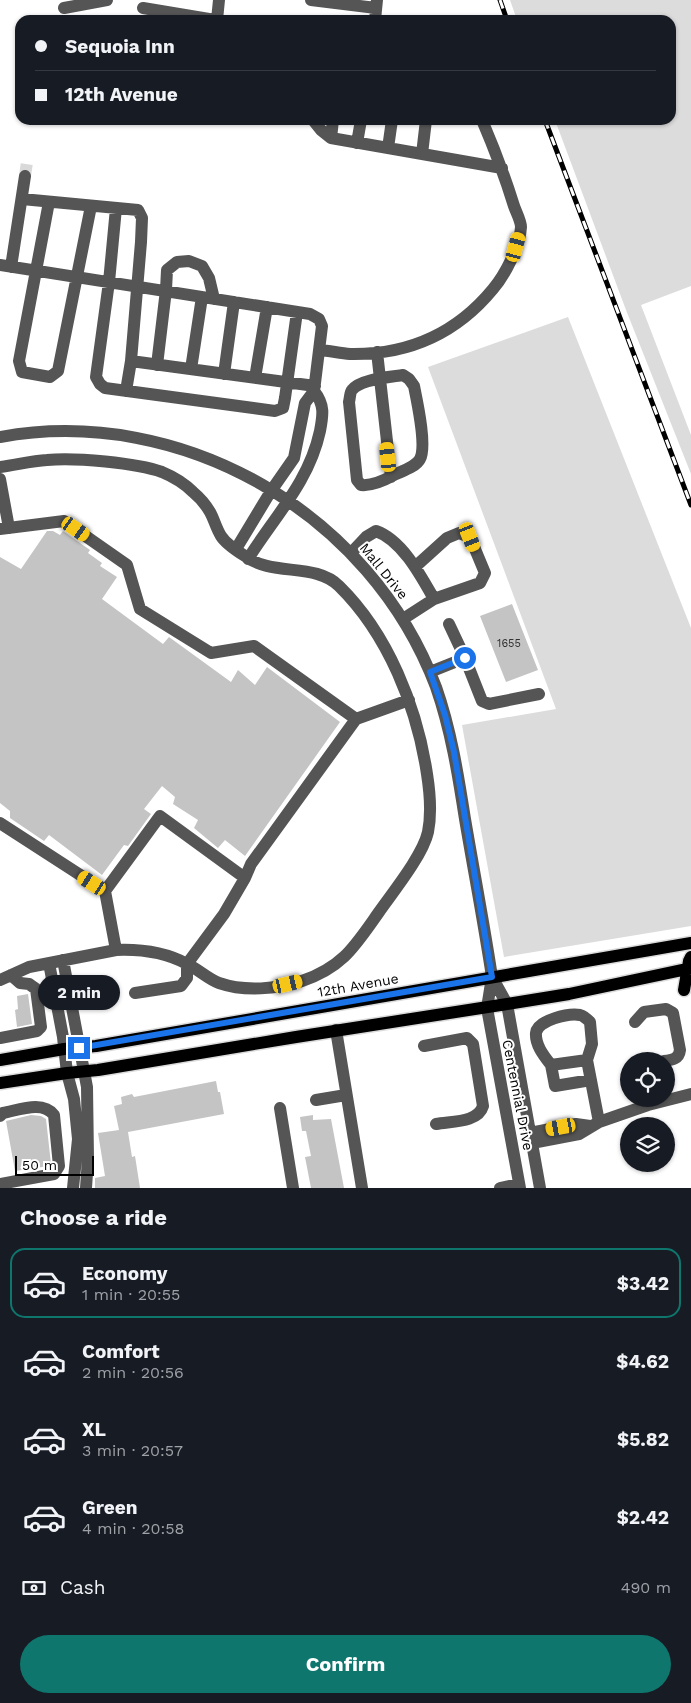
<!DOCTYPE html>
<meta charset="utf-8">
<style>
body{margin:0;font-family:"Work Sans",sans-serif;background:#242831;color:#f1f3f6;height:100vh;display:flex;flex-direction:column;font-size:19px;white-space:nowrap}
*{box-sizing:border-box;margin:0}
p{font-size:16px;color:#9ea1a6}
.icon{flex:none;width:28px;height:28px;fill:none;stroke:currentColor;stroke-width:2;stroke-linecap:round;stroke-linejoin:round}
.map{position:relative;height:1188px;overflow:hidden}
.panel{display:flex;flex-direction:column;background:#171b24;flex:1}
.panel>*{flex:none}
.banner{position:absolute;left:15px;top:15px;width:661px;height:110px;border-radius:15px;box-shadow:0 1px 4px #0004;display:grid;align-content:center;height:110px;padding:0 20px;background:#171b24}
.tools{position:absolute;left:620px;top:1052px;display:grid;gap:10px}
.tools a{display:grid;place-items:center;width:55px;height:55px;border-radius:50%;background:#171b24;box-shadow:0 1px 4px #0004;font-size:25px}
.scale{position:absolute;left:15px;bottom:12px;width:79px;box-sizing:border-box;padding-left:5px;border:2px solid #000;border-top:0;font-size:14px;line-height:18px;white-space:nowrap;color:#000;-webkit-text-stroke:4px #fff;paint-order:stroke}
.end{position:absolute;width:22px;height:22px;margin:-11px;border:6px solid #1a73e8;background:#fff;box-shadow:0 0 0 2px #fff}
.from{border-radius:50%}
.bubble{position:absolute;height:35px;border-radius:18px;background:#171b24;box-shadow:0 1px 4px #0004;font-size:16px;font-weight:700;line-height:35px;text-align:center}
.car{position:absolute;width:15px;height:30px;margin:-15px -8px;border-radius:6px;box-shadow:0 0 4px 1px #0007;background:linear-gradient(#f5c518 24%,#345 0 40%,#f5c518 0 76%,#345 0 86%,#f5c518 0)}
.banner b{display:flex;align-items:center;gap:18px;height:48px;font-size:19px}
.banner b+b{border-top:1px solid #363941}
.banner i{width:12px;height:12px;background:#f1f3f6}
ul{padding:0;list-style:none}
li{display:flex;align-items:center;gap:15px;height:70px;margin:0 10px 8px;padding:0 10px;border:2px solid transparent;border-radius:15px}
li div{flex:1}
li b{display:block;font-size:19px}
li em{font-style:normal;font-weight:700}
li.active{border-color:#0f766e}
li>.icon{width:45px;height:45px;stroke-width:1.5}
h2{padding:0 20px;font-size:22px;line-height:60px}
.pay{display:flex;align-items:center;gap:12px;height:55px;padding:0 20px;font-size:19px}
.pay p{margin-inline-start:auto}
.primary-button{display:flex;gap:10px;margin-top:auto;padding:10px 20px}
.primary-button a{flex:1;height:58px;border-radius:30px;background:#0f766e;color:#fff;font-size:20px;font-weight:700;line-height:58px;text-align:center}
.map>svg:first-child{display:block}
.green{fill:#dcdcdc}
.building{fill:#c4c4c4}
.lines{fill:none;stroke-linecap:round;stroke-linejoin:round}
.minor-tunnel{stroke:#d9d9d9;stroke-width:12;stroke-dasharray:12 6;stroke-linecap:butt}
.major-casing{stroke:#dbdbdb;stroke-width:15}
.minor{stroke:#555;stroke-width:12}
.major{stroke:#000;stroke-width:12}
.rail-casing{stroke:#000;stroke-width:5}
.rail{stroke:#fff;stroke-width:3;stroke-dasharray:9;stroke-linecap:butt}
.route{stroke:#1a73e8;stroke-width:6}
.labels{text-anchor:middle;stroke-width:4;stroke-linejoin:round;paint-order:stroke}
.number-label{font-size:11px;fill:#313131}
.street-label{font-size:14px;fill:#000;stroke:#fff}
</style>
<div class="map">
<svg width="691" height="1188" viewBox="0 0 691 1188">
<rect width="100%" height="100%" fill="#fff"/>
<path class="green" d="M510 0H691V286L641 305 691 435V474L626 310 555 120H671V20H517Z
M568 317 691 628V926L504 957 462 725 556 709 428 367Z"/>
<path class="building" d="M47 531H53L60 535 63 531 90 550 88 553 102 563 100 566 117 577 102 599 163 644 169 637 231 682 238 670 255 685 267 667 340 722 245 856 225 840 218 848 194 828 198 820 173 804 175 797 162 786 144 809 151 814 128 846 124 845 102 875 49 835 44 841 10 818V811L0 803V557L21 569Z
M512 604 538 670 506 682 480 616Z
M28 994 32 1024 17 1027 15 1010 18 1009 17 996Z
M216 1081 218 1092H220L224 1114 128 1132 132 1157 135 1156 140 1188H95V1178L105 1176 98 1133 119 1130 114 1106 122 1104 121 1097 132 1094 134 1097Z
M31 1115 41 1116 46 1119 51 1164 49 1166 15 1171 6 1121Z
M313 1115V1120L331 1119 344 1188H311L305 1157 311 1156 306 1131H302L300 1117Z"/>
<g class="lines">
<path class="minor-tunnel" d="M25 176 27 162"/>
<defs>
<path id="major" d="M684 990 689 961 691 957
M0 1060 64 1049 96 1046 691 943
M0 1083 67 1073 98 1070 296 1037 507 1004 569 994 691 968"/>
</defs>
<use href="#major" class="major-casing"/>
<path class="minor" d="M311 0 376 8
M64 8 107 0
M143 8 215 20
M217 20 219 0
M375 20 377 0
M313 120 321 130 331 138 502 168
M331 138 333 120
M357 143 361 120
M388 148 392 120
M422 154 426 120
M22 199 138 210 142 218 141 242 131 361 315 386
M49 202 19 361 22 372 50 377 58 371 91 206
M116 208 109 282 96 377 100 384 105 388 275 411 283 408 285 398 297 312
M0 265 310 314 319 319 322 326 314 391 305 403 294 458 271 491 236 549
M11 267 25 176
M320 350C330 351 340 353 350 354 408 355 456 334 493 289 505 275 520 246 521 227 521 221 516 212 514 206 505 177 494 148 482 120
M377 352 391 477
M157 365 166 290 167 270 177 262 189 261 202 266 209 278 214 299
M191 369 202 297
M224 374 234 302
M403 375 409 379 414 386C417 401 427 446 420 459 416 467 402 471 394 475 385 480 371 486 361 485L357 480 349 402C350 398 350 392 352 390 360 379 390 377 403 375Z
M255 378 267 307
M126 391 131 361
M0 437C183 404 371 514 436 687 451 730 458 774 465 819 474 872 484 924 492 977L507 1004 540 1188
M0 467C16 465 31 461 47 460 74 457 137 463 162 472 174 477 184 483 193 492 199 497 206 505 210 512 214 519 216 528 221 536 226 544 237 551 245 556 272 577 315 562 339 586 388 634 417 707 427 774 430 793 432 812 428 832 423 855 393 892 379 912 355 946 343 967 302 981 277 989 245 992 219 983 208 979 198 969 187 964 165 952 141 949 116 950L29 967 0 980
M0 479 9 528
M0 529 64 521 127 565 140 609 211 653 254 646 356 719
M351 553 366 537 376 531C402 540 421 576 434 599L403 619
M248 559C275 516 309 482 320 431 323 415 325 405 314 391
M416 566 447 538 459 533 470 537 485 573 480 583 434 599
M465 658 482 701 489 704 539 694
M430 672 465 658 449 624
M0 823 105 891
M245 878 251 864 356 719 409 700
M116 950 105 891 160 816 245 878 224 914 187 964V978L181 986 135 993
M63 960 87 1087 88 1158 86 1188
M49 963 63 1037 67 1073 74 1099 78 1139 73 1188
M492 977 487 1008 520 1188
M635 1022 644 1012 666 1009 673 1013 680 1050C679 1059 672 1060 664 1061
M336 1030 362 1188
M0 1038 37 1031 41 1027 36 989 29 984 20 983 11 975
M424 1046 467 1038 473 1044 483 1106C478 1123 451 1121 436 1124
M551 1065C544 1056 535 1045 536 1033 537 1020 569 1013 580 1015 584 1016 587 1019 590 1022L592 1044 587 1060
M591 1080 555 1086 551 1065 587 1060 599 1122
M316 1100 346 1095
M280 1108 293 1188
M0 1116 3 1113C19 1110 43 1100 54 1115L59 1166 54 1174 0 1184
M530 1133 576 1124 590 1126
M532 1143 579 1134 599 1122 648 1105 691 1094
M500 1188 519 1184"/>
<use href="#major" class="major"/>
<defs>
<path id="rail" d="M500 0 507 20
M545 120 691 505"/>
</defs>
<use href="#rail" class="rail-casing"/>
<use href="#rail" class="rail"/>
</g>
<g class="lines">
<path class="route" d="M79 1048 492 977 454 752 445 715 430 672 465 658"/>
</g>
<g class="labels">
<g class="number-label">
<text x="509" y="647">1655</text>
</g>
<g class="street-label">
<text transform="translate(384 571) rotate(51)" y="5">Mall Drive</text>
<text transform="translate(358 985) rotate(-10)" y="5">12th Avenue</text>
<text transform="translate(518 1095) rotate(79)" y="5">Centennial Drive</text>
</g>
</g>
</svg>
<div class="tools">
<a><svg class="icon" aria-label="locate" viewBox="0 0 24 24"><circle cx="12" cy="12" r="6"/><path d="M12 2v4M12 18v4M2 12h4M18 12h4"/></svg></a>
<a><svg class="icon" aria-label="layers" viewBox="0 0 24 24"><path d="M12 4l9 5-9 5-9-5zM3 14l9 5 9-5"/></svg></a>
</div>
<div class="scale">50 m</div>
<i class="end from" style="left:465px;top:658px"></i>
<i class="end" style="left:79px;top:1048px"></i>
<div class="bubble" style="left:38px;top:975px;width:82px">2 min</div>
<i class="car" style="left:516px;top:247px;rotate:15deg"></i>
<i class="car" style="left:388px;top:457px;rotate:354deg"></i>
<i class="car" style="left:76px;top:529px;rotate:125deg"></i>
<i class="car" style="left:470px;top:537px;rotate:158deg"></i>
<i class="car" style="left:92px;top:883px;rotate:303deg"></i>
<i class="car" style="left:288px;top:984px;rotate:77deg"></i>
<i class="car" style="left:561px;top:1127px;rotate:260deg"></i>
<div class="banner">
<b><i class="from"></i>Sequoia Inn</b>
<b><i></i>12th Avenue</b>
</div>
</div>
<section class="panel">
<h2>Choose a ride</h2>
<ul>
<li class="active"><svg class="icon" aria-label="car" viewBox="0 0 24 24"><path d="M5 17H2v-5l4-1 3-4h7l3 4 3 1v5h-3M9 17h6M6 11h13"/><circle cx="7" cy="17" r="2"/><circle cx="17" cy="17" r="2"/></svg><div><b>Economy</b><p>1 min · 20:55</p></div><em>$3.42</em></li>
<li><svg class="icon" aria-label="car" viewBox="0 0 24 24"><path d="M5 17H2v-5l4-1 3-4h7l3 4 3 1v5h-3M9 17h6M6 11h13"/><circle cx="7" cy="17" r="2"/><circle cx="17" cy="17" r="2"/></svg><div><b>Comfort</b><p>2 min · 20:56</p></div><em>$4.62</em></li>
<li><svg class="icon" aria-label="car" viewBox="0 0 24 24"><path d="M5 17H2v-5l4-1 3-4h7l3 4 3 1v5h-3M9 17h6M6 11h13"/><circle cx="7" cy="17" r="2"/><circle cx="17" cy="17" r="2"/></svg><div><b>XL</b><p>3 min · 20:57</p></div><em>$5.82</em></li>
<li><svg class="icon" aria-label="car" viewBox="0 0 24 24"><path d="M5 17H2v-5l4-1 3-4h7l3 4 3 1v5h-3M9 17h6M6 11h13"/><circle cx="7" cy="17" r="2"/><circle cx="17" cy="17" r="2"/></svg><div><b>Green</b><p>4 min · 20:58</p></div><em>$2.42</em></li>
</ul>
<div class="pay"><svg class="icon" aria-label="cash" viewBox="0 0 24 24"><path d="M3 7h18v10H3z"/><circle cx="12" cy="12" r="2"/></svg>Cash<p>490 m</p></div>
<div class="primary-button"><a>Confirm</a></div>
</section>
